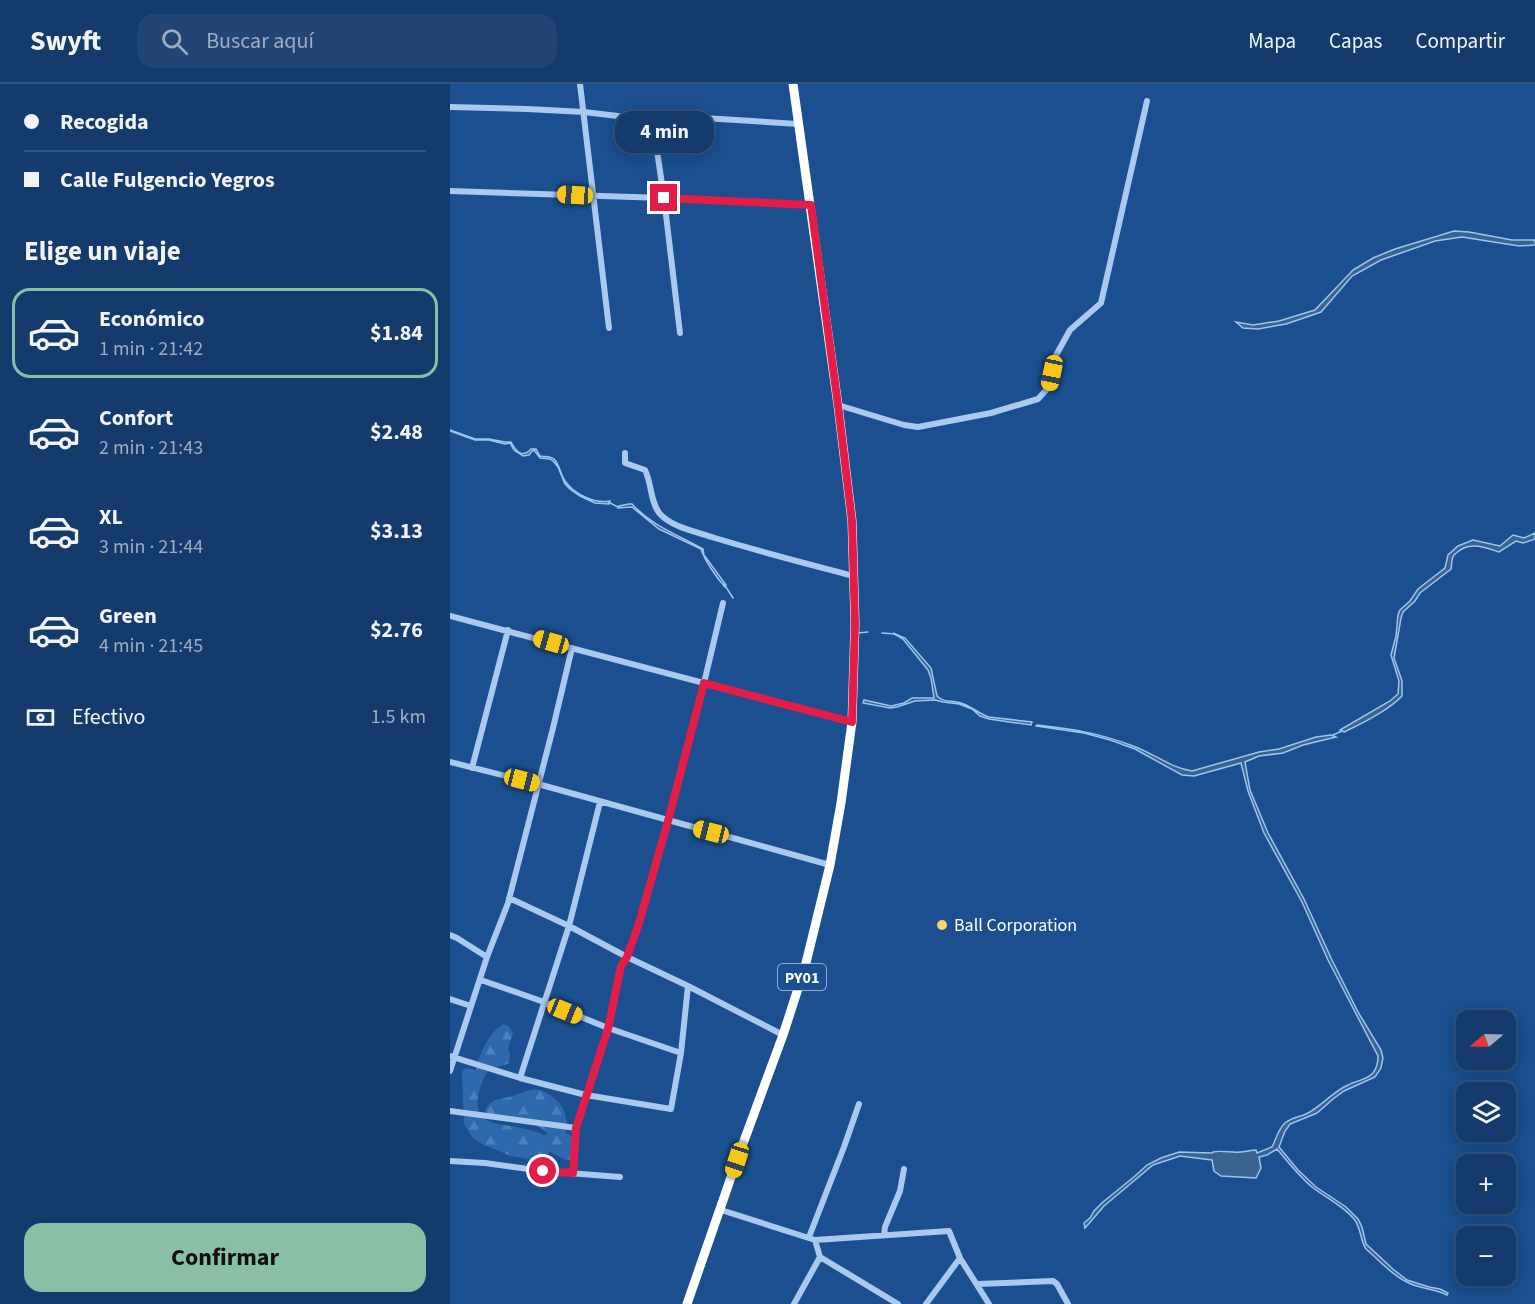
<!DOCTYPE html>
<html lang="es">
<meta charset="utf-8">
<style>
body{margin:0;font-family:"Source Sans 3",sans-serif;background:#214673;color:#f1f3f6;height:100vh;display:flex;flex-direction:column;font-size:22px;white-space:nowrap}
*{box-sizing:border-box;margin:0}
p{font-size:20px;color:#9dadc1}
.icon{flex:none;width:33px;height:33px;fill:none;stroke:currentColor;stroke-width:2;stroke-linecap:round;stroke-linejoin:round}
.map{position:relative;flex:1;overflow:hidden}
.drawer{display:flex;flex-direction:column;background:#143b6b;width:450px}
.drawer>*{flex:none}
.banner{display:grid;align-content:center;height:132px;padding:0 24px;background:#143b6b}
.needle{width:39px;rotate:251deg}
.fabs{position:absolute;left:1006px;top:926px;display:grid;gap:12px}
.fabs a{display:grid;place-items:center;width:60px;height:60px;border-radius:12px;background:#143b6b;box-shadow:0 3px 15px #0003,0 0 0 2px #33557e;font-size:30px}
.end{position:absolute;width:27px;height:27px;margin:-14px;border:8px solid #e11d48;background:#fff;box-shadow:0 0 0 3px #fff}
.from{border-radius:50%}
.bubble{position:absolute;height:42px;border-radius:18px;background:#143b6b;box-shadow:0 3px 15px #0003,0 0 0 2px #33557e;font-size:20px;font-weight:700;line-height:42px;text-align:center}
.car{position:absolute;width:18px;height:36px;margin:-18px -9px;border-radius:8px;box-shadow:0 0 4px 2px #0007;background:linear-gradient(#f5c518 24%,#345 0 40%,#f5c518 0 76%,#345 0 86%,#f5c518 0)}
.banner b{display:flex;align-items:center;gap:21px;height:57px;font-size:22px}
.banner b+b{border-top:2px solid #33557e}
.banner i{width:15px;height:15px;background:#f1f3f6}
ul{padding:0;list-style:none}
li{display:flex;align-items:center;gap:18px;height:90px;margin:0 12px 9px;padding:0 12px;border:3px solid transparent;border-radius:18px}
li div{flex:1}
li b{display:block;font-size:22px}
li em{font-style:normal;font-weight:700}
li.current{border-color:#8abfa5}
li>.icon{width:54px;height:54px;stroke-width:1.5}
h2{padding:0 24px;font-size:27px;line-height:72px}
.pay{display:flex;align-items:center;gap:15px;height:66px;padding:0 24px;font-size:22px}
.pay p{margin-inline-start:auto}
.action{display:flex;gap:12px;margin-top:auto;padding:12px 24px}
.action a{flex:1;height:69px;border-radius:18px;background:#8abfa5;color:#111;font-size:24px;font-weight:700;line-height:69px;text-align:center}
header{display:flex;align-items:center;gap:36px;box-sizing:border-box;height:84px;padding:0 30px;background:#143b6b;border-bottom:2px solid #33557e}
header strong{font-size:28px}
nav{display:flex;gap:33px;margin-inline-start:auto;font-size:21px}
.search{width:420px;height:54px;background:#214673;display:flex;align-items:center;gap:15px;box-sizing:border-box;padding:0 21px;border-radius:18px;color:#9dadc1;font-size:22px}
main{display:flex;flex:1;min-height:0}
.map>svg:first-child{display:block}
.forest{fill:url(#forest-firs)}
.water{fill:#3c6290;stroke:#9cc4f0;stroke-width:1.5}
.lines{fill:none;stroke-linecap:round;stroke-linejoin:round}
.stream{stroke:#9cc4f0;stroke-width:1.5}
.minor{stroke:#a9c9ee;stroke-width:6}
.highway{stroke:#fff;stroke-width:9}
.route{stroke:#e11d48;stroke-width:8}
.poi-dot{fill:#ffd166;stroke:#1b4f8f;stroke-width:2}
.labels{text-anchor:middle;stroke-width:5;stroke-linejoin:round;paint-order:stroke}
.shield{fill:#1b4f8f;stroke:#bbcadd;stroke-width:1.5}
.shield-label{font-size:16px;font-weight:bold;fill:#fff}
.poi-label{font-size:18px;fill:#fff;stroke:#1b4f8f;text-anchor:start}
</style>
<header>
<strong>Swyft</strong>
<div class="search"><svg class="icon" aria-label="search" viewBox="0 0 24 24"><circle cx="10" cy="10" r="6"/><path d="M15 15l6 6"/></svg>Buscar aquí</div>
<nav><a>Mapa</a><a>Capas</a><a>Compartir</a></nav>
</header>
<main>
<section class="drawer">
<div class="banner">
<b><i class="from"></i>Recogida</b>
<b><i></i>Calle Fulgencio Yegros</b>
</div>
<h2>Elige un viaje</h2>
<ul>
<li class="current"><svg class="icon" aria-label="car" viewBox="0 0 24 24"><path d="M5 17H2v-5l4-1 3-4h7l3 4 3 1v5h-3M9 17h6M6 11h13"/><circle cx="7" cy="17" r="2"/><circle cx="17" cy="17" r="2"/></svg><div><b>Económico</b><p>1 min · 21:42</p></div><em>$1.84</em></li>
<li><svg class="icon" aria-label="car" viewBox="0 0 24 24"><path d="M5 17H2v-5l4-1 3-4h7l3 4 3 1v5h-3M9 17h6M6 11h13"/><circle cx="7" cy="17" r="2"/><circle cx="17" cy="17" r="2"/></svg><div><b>Confort</b><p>2 min · 21:43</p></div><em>$2.48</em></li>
<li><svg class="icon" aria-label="car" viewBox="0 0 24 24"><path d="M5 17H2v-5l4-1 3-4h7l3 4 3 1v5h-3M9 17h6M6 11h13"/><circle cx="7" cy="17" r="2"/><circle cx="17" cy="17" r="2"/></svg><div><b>XL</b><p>3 min · 21:44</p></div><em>$3.13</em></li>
<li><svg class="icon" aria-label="car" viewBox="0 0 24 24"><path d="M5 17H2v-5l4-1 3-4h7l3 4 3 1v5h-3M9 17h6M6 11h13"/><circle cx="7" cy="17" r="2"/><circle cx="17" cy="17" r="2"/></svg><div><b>Green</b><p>4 min · 21:45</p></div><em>$2.76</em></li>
</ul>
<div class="pay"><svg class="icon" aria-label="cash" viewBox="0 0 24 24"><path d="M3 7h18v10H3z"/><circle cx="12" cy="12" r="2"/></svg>Efectivo<p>1.5 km</p></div>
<div class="action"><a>Confirmar</a></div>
</section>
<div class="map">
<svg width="1085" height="1220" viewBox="0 0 1085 1220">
<defs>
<pattern id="forest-firs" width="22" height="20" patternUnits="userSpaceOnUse" patternTransform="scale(1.5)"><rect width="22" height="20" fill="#2e69ad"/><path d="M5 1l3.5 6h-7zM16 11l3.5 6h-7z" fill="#4d80b9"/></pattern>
</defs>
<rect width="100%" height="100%" fill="#1b4f8f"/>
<path class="forest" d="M53 940 59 942 63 949 58 965 60 970 59 979C53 982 51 982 46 983 34 985 30 1004 28 1014 27 1021 28 1031 35 1035 44 1041 57 1041 67 1043 76 1045 85 1047 94 1051L98 1050C87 1036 56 1034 39 1031L35 1026C41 1014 52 1015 63 1012 72 1009 80 1004 90 1006 92 1006 97 1009 98 1010 113 1018 119 1033 116 1049L122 1052 127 1069 118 1077 100 1068 94 1071 90 1077 61 1072 34 1061 22 1053 14 1040 12 989 15 984 26 986C30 968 38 950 53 940Z"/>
<path class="water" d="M1004 147 1019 148 1062 156H1085V161L1069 162 1012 153 985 157 931 176 902 192 871 228 836 240 808 245 793 244 786 238 803 241 829 237 865 226 903 186 923 174 945 165Z
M0 346 25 355H39L55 358H61C66 367 72 375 81 365H86L90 372C95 373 100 372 104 375 110 381 110 390 115 397 124 410 144 420 160 417L159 420 145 419 130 412 121 406 115 400 108 383 103 377 100 375 90 374 84 366 82 367 79 371 73 372 64 366 60 359 55 360 39 356H25L0 347Z
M179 420H182C202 442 228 451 253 465L254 471 276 501 275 503C266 493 255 477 251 465L209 445 182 423 168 424 169 422Z
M1085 449V455L1073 459 1066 457 1049 468C1034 463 1018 456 1004 471 1001 475 1002 480 1001 485L970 509 965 517 953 528 951 534 944 574 952 597V612C939 626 911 640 894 648L890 646 940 617 948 610 949 597 941 571 946 552 948 531 950 526 960 517 968 505 995 484 998 471 1008 462 1023 456 1050 462 1063 451 1074 454Z
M443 549 455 554 481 584 487 612C494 619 502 616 511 619 521 622 529 630 539 633L582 638 581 641 539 635 530 632 522 625 509 620 493 618 485 616 465 617 447 623 440 624 413 619 414 616 441 622 454 619 462 614H484L481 594 478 586 453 555 444 550Z
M587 641C622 645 650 649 683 662 703 669 721 684 742 687L809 668 829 665 866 653 881 651 886 653 853 661 833 669 809 672 795 678 800 706 818 749 854 815 882 876 908 928 931 966 933 974 931 984 925 993 894 1007 883 1015 867 1029 840 1040 835 1047 829 1063 848 1086 866 1103 896 1123 908 1135 912 1143 916 1160 944 1186 957 1196 979 1203 990 1205 998 1209 997 1211C985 1205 973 1205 961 1200 944 1193 930 1177 916 1165 910 1156 911 1143 904 1135 892 1121 876 1114 862 1103 849 1092 838 1078 827 1065L817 1071 809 1073 811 1084 806 1094 771 1092 764 1087 762 1076 730 1072 703 1081 654 1122 635 1144 634 1139 640 1134 644 1127 653 1118 685 1092 697 1081 711 1074 729 1068 762 1069 763 1068C772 1066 781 1069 790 1068 795 1068 801 1066 806 1066L807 1069 822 1063C826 1056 828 1045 835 1039 841 1034 849 1033 856 1030 871 1023 882 1008 898 1001 905 997 917 996 923 989 927 984 928 978 928 972L878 876 852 818 814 749 798 707 791 679 744 692 732 691 685 665 660 656 634 649 586 642Z"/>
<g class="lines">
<path class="stream" d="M158 418 168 423
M274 500 283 514
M408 549 418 548
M432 549 445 550
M883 651 892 647"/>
<path class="minor" d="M130 0 159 244
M0 23 77 25 134 28 168 32 254 34 348 40
M202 33 214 114 230 249
M0 107 214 114 361 121
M388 321 454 341 468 343 541 329 588 315 598 304 605 273 620 246 651 219 697 17
M175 369V379L195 386C202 400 200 418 210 430 223 444 248 448 265 454 311 468 358 480 404 492
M0 532 402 638
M0 678 88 700 380 781
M22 684 58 546
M59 814 119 842 177 873 238 902 333 951
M0 851 7 854 37 873
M31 896 94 918 158 944 231 969
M0 915 21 922
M0 972 70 994 136 1011 221 1025 231 969 238 902
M0 987 37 873 58 819 103 644 122 564
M70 994 119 842 150 718
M0 1027 126 1044
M0 1077 35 1079 93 1087 170 1093
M123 1089 126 1044 158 944 171 882 177 873 189 839 218 737 254 599 273 519
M271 1126 365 1156 370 1173 344 1220
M434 1151 435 1143 450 1107 454 1085
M359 1153 394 1063 409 1020
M365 1156 499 1147 510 1174 539 1220
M370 1173 448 1220
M527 1200 603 1197 607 1200 618 1220
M476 1220 510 1174"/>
<path class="highway" d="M237 1220 287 1076 333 951 355 883 380 781 391 719 402 638 405 539 402 437 388 321 343 0"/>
</g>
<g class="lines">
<path class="route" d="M93 1087 123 1089 126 1044 158 945 171 882 177 873 189 839 218 737 254 599 402 638 405 539 402 437 388 321 361 121 214 114"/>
</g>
<circle class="poi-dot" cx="492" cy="841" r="6"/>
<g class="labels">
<rect class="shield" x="328" y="880" width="48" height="26" rx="4.5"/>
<g class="shield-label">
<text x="352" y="899">PY01</text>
</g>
<g class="poi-label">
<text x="504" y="847">Ball Corporation</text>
</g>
</g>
</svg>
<div class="fabs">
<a><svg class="needle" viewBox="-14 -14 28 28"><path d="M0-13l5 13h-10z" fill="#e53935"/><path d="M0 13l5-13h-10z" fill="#9dadc1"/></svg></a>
<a><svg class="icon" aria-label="layers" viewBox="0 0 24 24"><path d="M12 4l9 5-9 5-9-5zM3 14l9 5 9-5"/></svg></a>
<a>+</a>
<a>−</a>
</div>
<i class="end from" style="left:93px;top:1087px"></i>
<i class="end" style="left:214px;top:114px"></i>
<div class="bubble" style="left:165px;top:27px;width:99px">4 min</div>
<i class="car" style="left:125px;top:111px;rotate:273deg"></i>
<i class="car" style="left:602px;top:289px;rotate:192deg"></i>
<i class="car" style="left:101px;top:558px;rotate:286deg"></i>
<i class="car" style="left:72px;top:696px;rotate:104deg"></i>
<i class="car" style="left:261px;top:748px;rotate:284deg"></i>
<i class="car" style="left:115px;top:927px;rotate:112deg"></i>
<i class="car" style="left:287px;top:1076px;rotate:198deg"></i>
</div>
</main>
